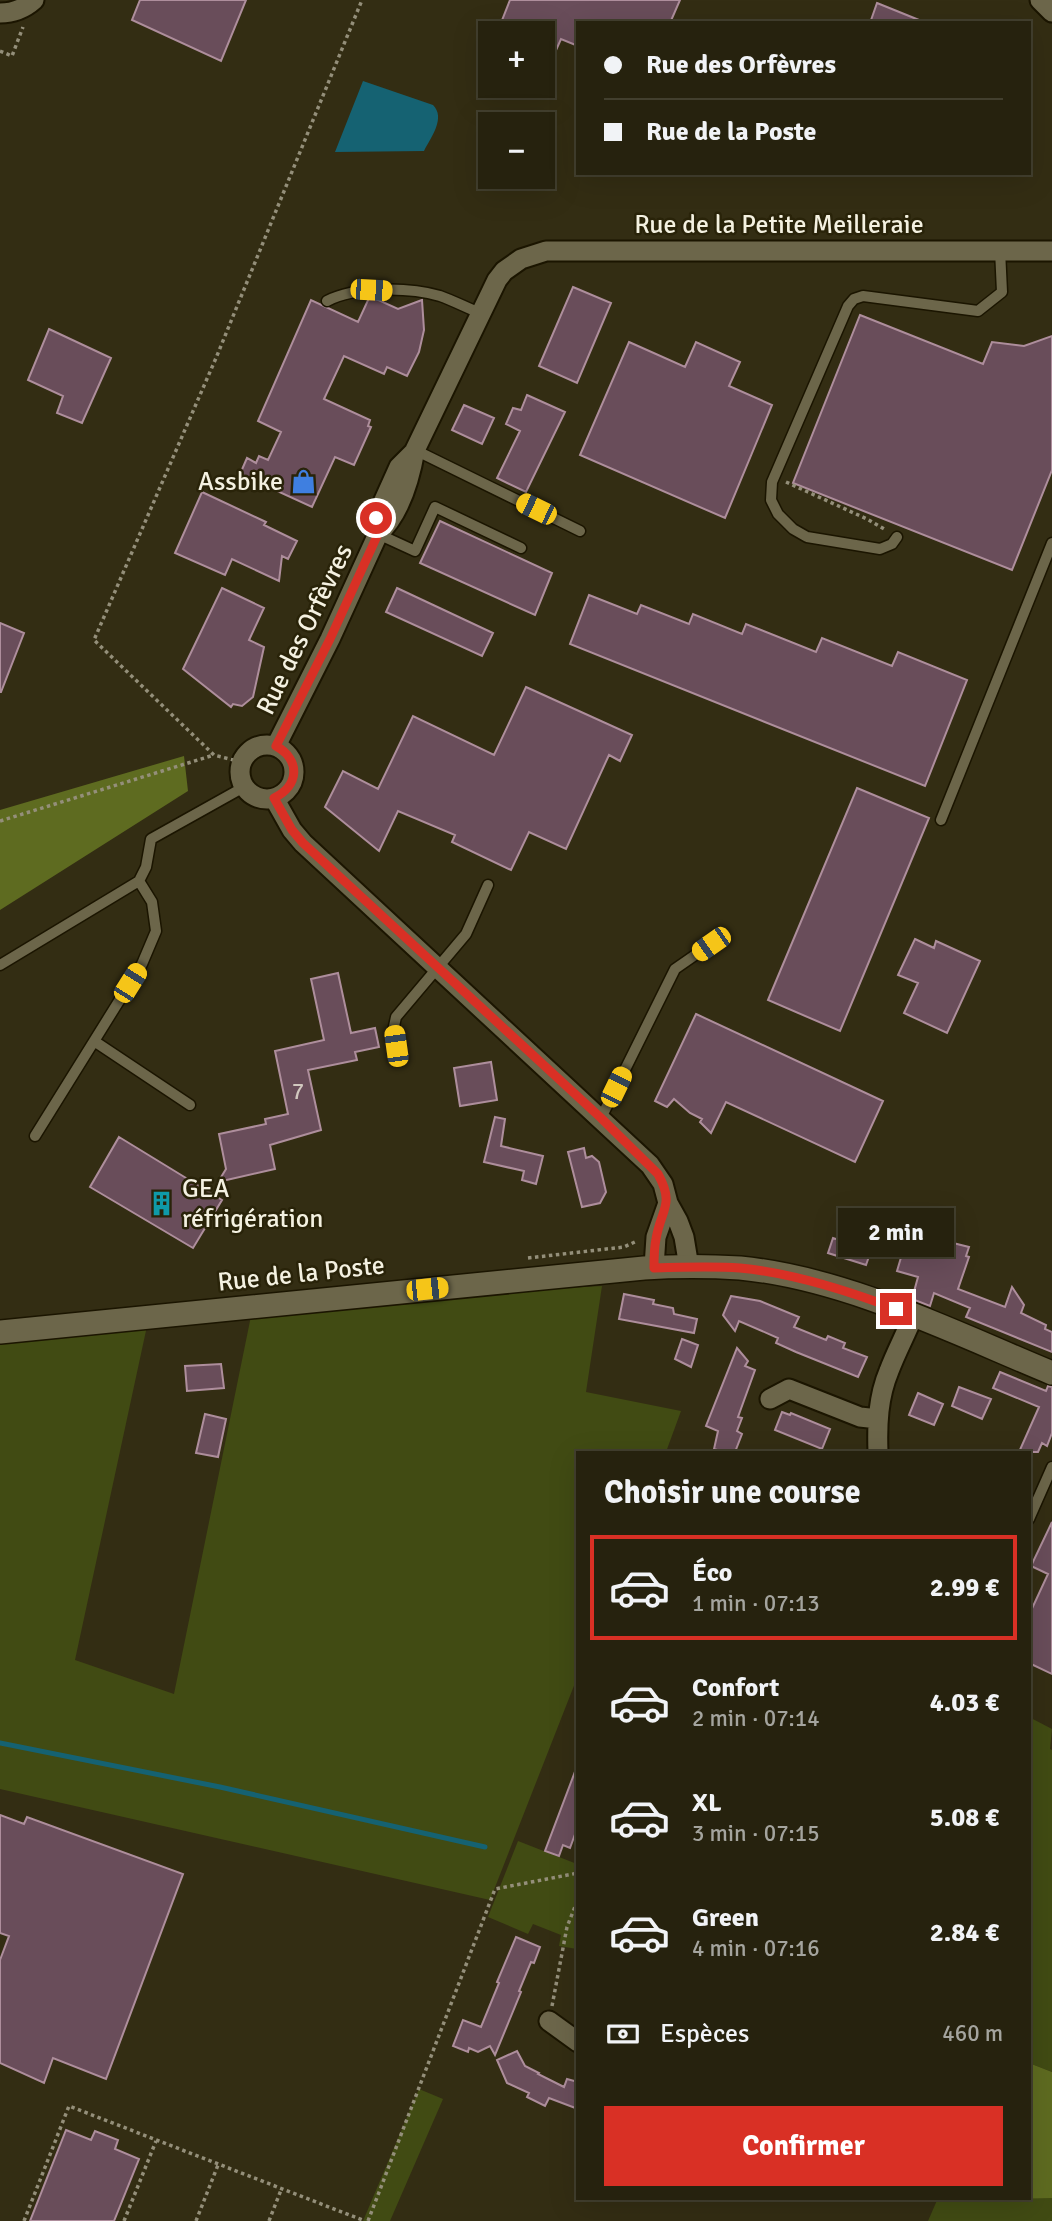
<!DOCTYPE html>
<html lang="fr">
<meta charset="utf-8">
<style>
body{margin:0;font-family:Signika,sans-serif;background:#322f1c;color:#f1f3f6;height:100vh;display:flex;flex-direction:column;font-size:26px;white-space:nowrap}
*{box-sizing:border-box;margin:0}
p{font-size:23px;color:#a4a49e}
.icon{flex:none;width:38px;height:38px;fill:none;stroke:currentColor;stroke-width:2;stroke-linecap:round;stroke-linejoin:round}
.map{position:relative;flex:1;overflow:hidden}
.sheet{position:absolute;left:576px;top:1451px;width:455px;height:749px;display:flex;flex-direction:column;background:#26220e;border-radius:0px;box-shadow:0 7px 28px #0002,0 0 0 2px #423f2e}
.sheet>*{flex:none}
.banner{position:absolute;left:576px;top:21px;width:455px;height:154px;border-radius:0px;box-shadow:0 7px 28px #0002,0 0 0 2px #423f2e;display:grid;align-content:center;height:154px;padding:0 28px;background:#26220e}
.buttons{position:absolute;left:478px;top:21px;display:grid;gap:14px}
.buttons a{display:grid;place-items:center;width:77px;height:77px;border-radius:0px;background:#26220e;box-shadow:0 7px 28px #0002,0 0 0 2px #423f2e;font-size:35px}
.end{position:absolute;width:32px;height:32px;margin:-16px;border:9px solid #d93025;background:#fff;box-shadow:0 0 0 4px #fff}
.from{border-radius:50%}
.bubble{position:absolute;height:49px;border-radius:0px;background:#26220e;box-shadow:0 7px 28px #0002,0 0 0 2px #423f2e;font-size:23px;font-weight:700;line-height:49px;text-align:center}
.car{position:absolute;width:21px;height:42px;margin:-21px -10px;border-radius:9px;box-shadow:0 0 5px 2px #0007;background:linear-gradient(#f5c518 24%,#345 0 40%,#f5c518 0 76%,#345 0 86%,#f5c518 0)}
.banner b{display:flex;align-items:center;gap:24px;height:66px;font-size:26px}
.banner b+b{border-top:2px solid #423f2e}
.banner i{width:18px;height:18px;background:#f1f3f6}
ul{padding:0;list-style:none}
li{display:flex;align-items:center;gap:21px;height:105px;margin:0 14px 10px;padding:0 14px;border:4px solid transparent;border-radius:0px}
li div{flex:1}
li b{display:block;font-size:26px}
li em{font-style:normal;font-weight:700}
li.on{border-color:#d93025}
li>.icon{width:63px;height:63px;stroke-width:1.5}
h2{padding:0 28px;font-size:32px;line-height:84px}
.pay{display:flex;align-items:center;gap:18px;height:77px;padding:0 28px;font-size:26px}
.pay p{margin-inline-start:auto}
.button{display:flex;gap:14px;margin-top:auto;padding:14px 28px}
.button a{flex:1;height:80px;border-radius:0px;background:#d93025;color:#fff;font-size:28px;font-weight:700;line-height:80px;text-align:center}
.map>svg:first-child{display:block}
.green{fill:#414b13}
.forest{fill:#5e6b20}
.water{fill:#156272}
.lines{fill:none;stroke-linecap:round;stroke-linejoin:round}
.stream{stroke:#156272;stroke-width:5}
.building{fill:#694d5a;stroke:#ae8e9c;stroke-width:2}
.service-casing{stroke:#1b1500;stroke-width:13}
.minor-casing{stroke:#1b1500;stroke-width:23}
.tertiary-casing{stroke:#1b1500;stroke-width:26}
.path{stroke:#948f7a;stroke-width:3.5;stroke-dasharray:3.5 3.5;stroke-linecap:butt}
.service{stroke:#6c664a;stroke-width:10}
.minor{stroke:#6c664a;stroke-width:19}
.tertiary{stroke:#6c664a;stroke-width:23}
.route{stroke:#d93025;stroke-width:9}
.labels{text-anchor:middle;stroke-width:5;stroke-linejoin:round;paint-order:stroke}
.number-label{font-size:23px;fill:#d1c8bf}
.street-label{font-size:26px;fill:#f4f1e1;stroke:#292309}
.poi-label{font-size:26px;fill:#f4f1e1;stroke:#292309;text-anchor:end}
</style>
<div class="map">
<svg width="1052" height="2221" viewBox="0 0 1052 2221">
<rect width="100%" height="100%" fill="#332d13"/>
<path class="green" d="M602 1286 586 1392 681 1411 666 1452H578L577 1678 490 1900 0 1789V1341L147 1326 75 1660 174 1694 251 1316 427 1295Z
M1029 1717 1052 1729 1050 1749 1052 1750V2072L1029 2063Z
M518 1841 577 1864V1949L559 1946 561 1935 533 1924 528 1934 488 1917Z
M419 2089 443 2099 390 2221H363Z
M938 2198H1052V2221H928Z"/>
<path class="forest" d="M184 756 188 791 0 910V810Z
M1029 2063 1052 2072V2198L1005 2199 1003 2198H1029Z"/>
<path class="water" d="M363 81 433 105C446 118 431 137 424 151L335 152Z"/>
<g class="lines">
<path class="stream" d="M0 1743 220 1787 485 1847"/>
</g>
<path class="building" d="M140 0H246L221 61 132 20Z
M510 0H680L670 23H578V46L561 39 553 57 542 53V33H497Z
M877 3 924 22V23H870Z
M573 287 611 303 577 383 539 366Z
M369 298H374L398 309 422 300 424 330 419 352 407 376 387 367 384 374 344 356 324 399 370 420 368 426 371 427 354 465 335 457 312 507 240 474 247 458 256 463 259 456 268 460 281 432 258 421 311 300 358 322Z
M860 315 983 364 992 342 1024 346 1052 336V470L1012 570 793 483Z
M49 329 111 358 82 423 57 413 63 396 28 380Z
M629 342 685 367 696 342 740 362 729 386 772 405 725 518 580 455Z
M527 395 565 412 526 492 497 478 520 431 506 424 513 408 521 410Z
M464 405 494 418 482 444 452 430Z
M202 492 266 522 264 525 297 541 288 559 282 556 279 581 232 559 225 575 175 553Z
M440 521 552 573 535 615 420 563Z
M222 588 264 608 249 640 264 647 253 697 242 706 233 704 231 707 183 669Z
M397 588 493 633 482 656 386 612Z
M589 595 637 614 641 605 689 624 693 614 742 634 746 624 816 652 822 638 892 666 898 652 967 680 925 786 570 644Z
M0 623 24 633 1 692H0Z
M526 687 632 735 620 761 609 755 566 849 529 832 511 870 452 842 455 835 398 811 379 851 325 807 343 771 378 789 413 716 494 755Z
M857 788 929 818 840 1031 768 1000Z
M915 939 934 948 936 941 980 961 947 1033 904 1013 918 983 898 975Z
M338 973 351 1033 375 1028 379 1047 355 1052 357 1060 308 1070 321 1130 270 1145 275 1169 218 1182 226 1169 219 1134 266 1124 265 1119 288 1114 275 1051 324 1040 311 979Z
M696 1014 883 1101 855 1162 726 1102 711 1133 700 1122 702 1119 690 1113 674 1099 667 1107 655 1101Z
M491 1062 497 1100 460 1106 454 1068Z
M495 1117 505 1119 501 1146 543 1156 536 1184 522 1180 524 1171 484 1162Z
M119 1137 222 1200 193 1248 90 1187Z
M584 1148 586 1158 592 1156 599 1162 606 1192 600 1203 582 1207 568 1152Z
M922 1209 915 1230 897 1224 901 1211Z
M840 1235 873 1245 866 1265 828 1253 833 1238 839 1240Z
M949 1242 969 1247 966 1256 969 1257 958 1289 1005 1307 1012 1287 1024 1305 1021 1313 1046 1325 1045 1329 1052 1332V1352L966 1317 970 1308 934 1293 930 1306 912 1299 918 1277 897 1271 905 1244 941 1255 943 1249 946 1250Z
M624 1294 654 1300 653 1304 673 1308 674 1314 697 1319 694 1333 619 1319Z
M731 1296 760 1301 799 1317 794 1327 826 1340 828 1336 845 1343 843 1348 867 1357 858 1377 796 1352 776 1343 778 1338 739 1321 735 1331 723 1315Z
M682 1339 698 1345 691 1367 675 1359Z
M737 1348 748 1361 745 1366 755 1370 738 1417 742 1418 737 1431 742 1434 735 1452H724L714 1449 718 1431 706 1426Z
M221 1364 224 1388 187 1391 185 1366Z
M1000 1372 1046 1391 1048 1386 1052 1387V1433L1047 1446 1042 1443 1038 1452H1019L1039 1407 993 1388Z
M959 1387 991 1399 982 1419 952 1406Z
M918 1393 943 1404 934 1425 909 1415Z
M782 1412 790 1415 791 1413 830 1429 822 1449 775 1430Z
M205 1414 226 1419 218 1457 196 1453Z
M1052 1522V1674L1029 1663V1615L1048 1574 1031 1566Z
M576 1769 578 1770V1826L570 1848 563 1845 559 1856 545 1851Z
M0 1815 24 1824 27 1817 183 1874 106 2079 53 2058 44 2083 0 2063V1960L9 1936 0 1933Z
M516 1937 540 1947 534 1963 531 1962 519 1991 521 1992 495 2055 490 2046 478 2052 469 2048 468 2052 453 2046 463 2020 481 2027 499 1983 497 1982Z
M517 2051 525 2066 539 2073 538 2074 564 2087 567 2079 578 2082V2109L549 2098 545 2106 527 2097 529 2093 507 2083 497 2060Z
M66 2130 91 2140 95 2131 118 2140 115 2149 139 2159 114 2221H30Z"/>
<g class="lines">
<defs>
<path id="service" d="M327 301C355 286 410 287 440 296 454 301 467 308 480 313
M415 450 580 531
M378 534 415 551 435 507 521 548
M897 537 892 544 880 549 807 537 793 529 778 514 771 500 772 482 848 306 854 299 863 296 978 311 1002 292 1000 250
M941 820 1052 543
M0 965 139 881 146 867 151 839 244 787
M94 1041 190 1105
M395 1046 393 1031 396 1017 466 934 488 885
M601 1118 675 969 711 944
M35 1136 142 964 156 931 152 902 139 881
M1029 1519 1052 1467"/>
<path id="minor" d="M1040 0 1052 12
M0 13C14 13 24 9 34 0
M378 534 376 518 399 467 414 452
M240 772a27 27 0 1 1 54 0a27 27 0 1 1-54 0Z
M276 746 330 639 378 534C400 514 410 479 415 450L497 280 504 271 521 259 546 251H1052
M274 798 292 830 303 843 650 1165 663 1184 668 1203 678 1221 684 1237 689 1267
M654 1267 656 1237 668 1203
M770 1399 789 1389 860 1417 878 1419
M878 1452C877 1425 878 1397 889 1371 896 1352 906 1334 913 1316
M549 2021 578 2042"/>
<path id="tertiary" d="M0 1332 644 1268C676 1266 708 1266 740 1268 846 1278 955 1333 1052 1373"/>
</defs>
<use href="#service" class="service-casing"/>
<use href="#minor" class="minor-casing"/>
<use href="#tertiary" class="tertiary-casing"/>
<path class="path" d="M0 51 12 56 23 27
M786 482 867 519 886 530
M241 762 214 755 94 640 216 358 362 0
M0 821 214 755
M528 1258 624 1247 637 1241
M552 2006 567 1927 578 1899
M24 2221 69 2106 365 2221
M124 2221 156 2141
M196 2221 218 2165
M269 2221 281 2190
M368 2221 495 1889 578 1873"/>
<use href="#service" class="service"/>
<use href="#minor" class="minor"/>
<use href="#tertiary" class="tertiary"/>
</g>
<g class="lines">
<path class="route" d="M376 518 378 534 330 639 276 746C301 760 299 786 274 798L292 830 303 843 601 1118 658 1174C675 1205 661 1209 656 1239 654 1248 654 1258 654 1268 683 1267 712 1266 740 1268 793 1273 846 1290 896 1309"/>
</g>
<defs>
<symbol id="shop-bare" viewBox="-9 -9 18 18"><path d="M-5-2.5h2.3a2.7 3.5 0 0 1 5.4 0H5L5.5 6h-11ZM-1.5-2.5h3a1.5 2.3 0 0 0-3 0Z" fill="#3f7fe0" stroke="#292309" stroke-width="2.5" paint-order="stroke"/></symbol>
<symbol id="building-bare" viewBox="-9 -9 18 18"><path d="M-4-6H4V6H1V3H-1V6H-4ZM-2.5-4.3h1.7v1.8h-1.7ZM.8-4.3h1.7v1.8H.8ZM-2.5-1h1.7V.8h-1.7ZM.8-1h1.7V.8H.8Z" fill="#0f9aa8" stroke="#292309" stroke-width="2.5" paint-order="stroke"/></symbol>
</defs>
<g fill-rule="evenodd">
<use href="#shop-bare" x="286" y="464" width="35" height="35"/>
<use href="#building-bare" x="144" y="1186" width="35" height="35"/>
</g>
<g class="labels">
<g class="number-label">
<text x="298" y="1099">7</text>
</g>
<g class="street-label">
<text x="779" y="233">Rue de la Petite Meilleraie</text>
<text transform="translate(304 629) rotate(-64)" y="9">Rue des Orfèvres</text>
<text transform="translate(301 1273) rotate(-6)" y="9">Rue de la Poste</text>
</g>
<g class="poi-label">
<text x="283" y="490">Assbike</text>
<text x="182" y="1197" text-anchor="start">GEA<tspan x="182" dy="30">réfrigération</tspan></text>
</g>
</g>
</svg>
<div class="buttons">
<a>+</a>
<a>−</a>
</div>
<i class="end from" style="left:376px;top:518px"></i>
<i class="end" style="left:896px;top:1309px"></i>
<div class="bubble" style="left:838px;top:1208px;width:116px">2 min</div>
<i class="car" style="left:371px;top:290px;rotate:93deg"></i>
<i class="car" style="left:536px;top:509px;rotate:296deg"></i>
<i class="car" style="left:711px;top:944px;rotate:235deg"></i>
<i class="car" style="left:130px;top:983px;rotate:32deg"></i>
<i class="car" style="left:396px;top:1046px;rotate:352deg"></i>
<i class="car" style="left:616px;top:1087px;rotate:26deg"></i>
<i class="car" style="left:427px;top:1289px;rotate:84deg"></i>
<div class="banner">
<b><i class="from"></i>Rue des Orfèvres</b>
<b><i></i>Rue de la Poste</b>
</div>
<section class="sheet">
<h2>Choisir une course</h2>
<ul>
<li class="on"><svg class="icon" aria-label="car" viewBox="0 0 24 24"><path d="M5 17H2v-5l4-1 3-4h7l3 4 3 1v5h-3M9 17h6M6 11h13"/><circle cx="7" cy="17" r="2"/><circle cx="17" cy="17" r="2"/></svg><div><b>Éco</b><p>1 min · 07:13</p></div><em>2.99 €</em></li>
<li><svg class="icon" aria-label="car" viewBox="0 0 24 24"><path d="M5 17H2v-5l4-1 3-4h7l3 4 3 1v5h-3M9 17h6M6 11h13"/><circle cx="7" cy="17" r="2"/><circle cx="17" cy="17" r="2"/></svg><div><b>Confort</b><p>2 min · 07:14</p></div><em>4.03 €</em></li>
<li><svg class="icon" aria-label="car" viewBox="0 0 24 24"><path d="M5 17H2v-5l4-1 3-4h7l3 4 3 1v5h-3M9 17h6M6 11h13"/><circle cx="7" cy="17" r="2"/><circle cx="17" cy="17" r="2"/></svg><div><b>XL</b><p>3 min · 07:15</p></div><em>5.08 €</em></li>
<li><svg class="icon" aria-label="car" viewBox="0 0 24 24"><path d="M5 17H2v-5l4-1 3-4h7l3 4 3 1v5h-3M9 17h6M6 11h13"/><circle cx="7" cy="17" r="2"/><circle cx="17" cy="17" r="2"/></svg><div><b>Green</b><p>4 min · 07:16</p></div><em>2.84 €</em></li>
</ul>
<div class="pay"><svg class="icon" aria-label="cash" viewBox="0 0 24 24"><path d="M3 7h18v10H3z"/><circle cx="12" cy="12" r="2"/></svg>Espèces<p>460 m</p></div>
<div class="button"><a>Confirmer</a></div>
</section>
</div>
